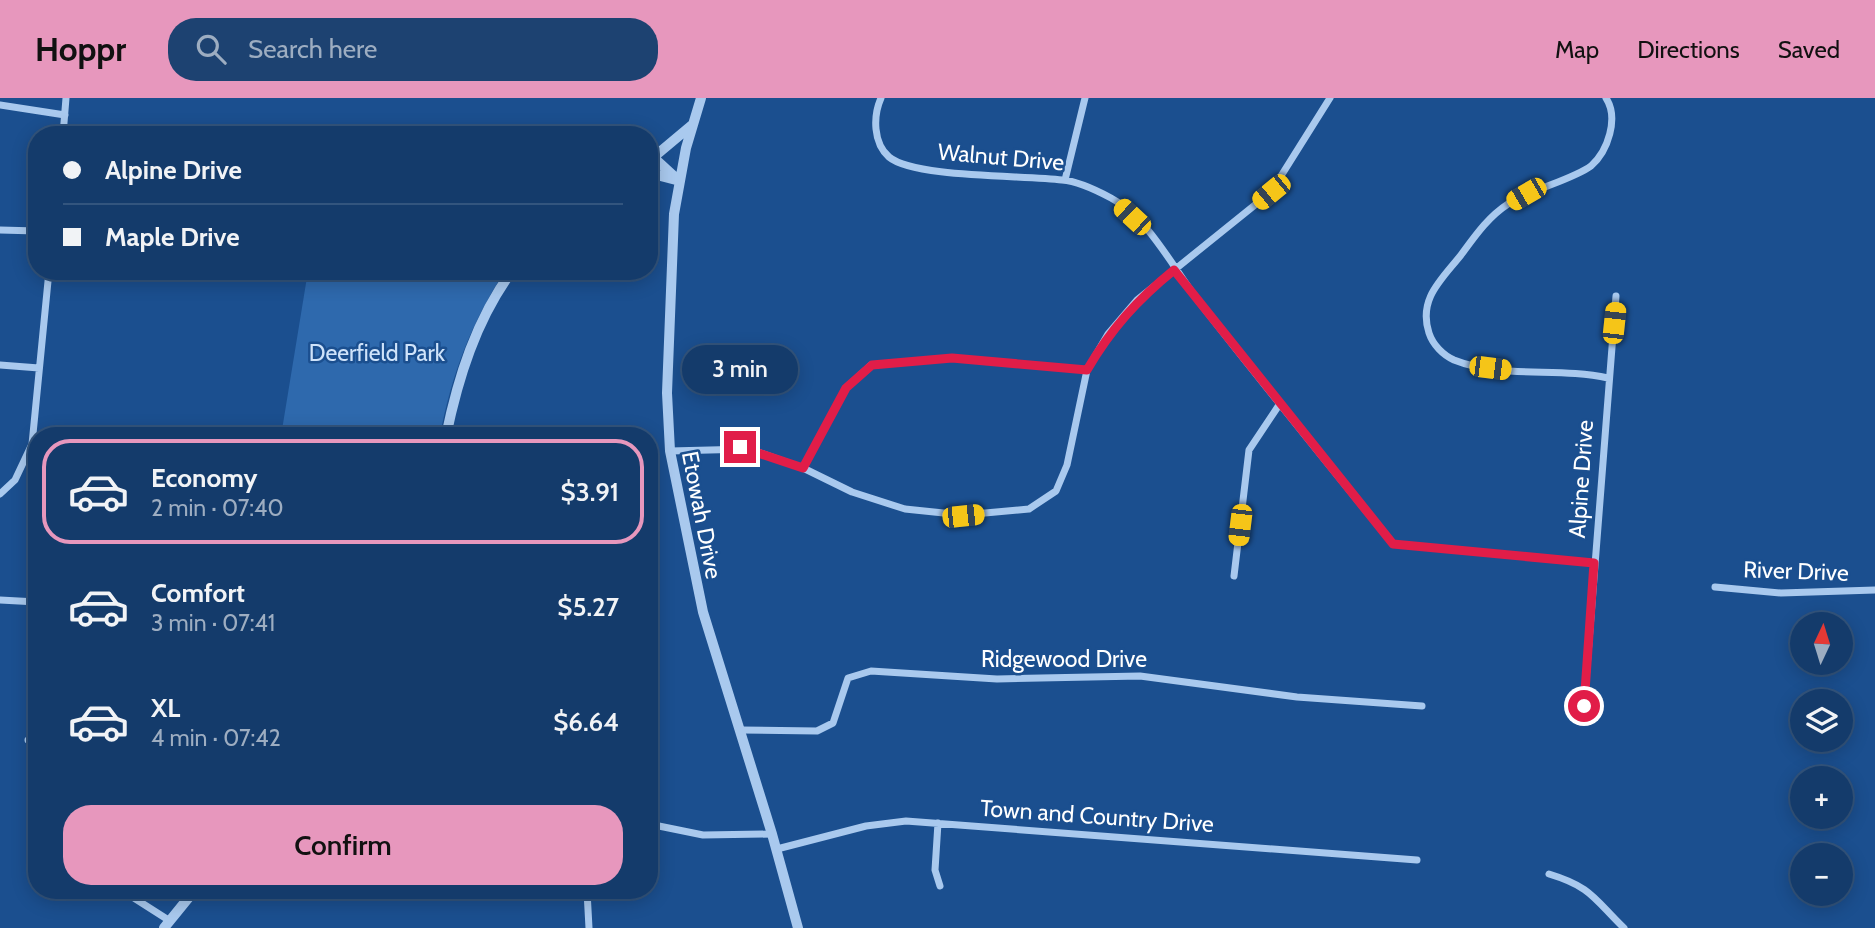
<!DOCTYPE html>
<meta charset="utf-8">
<style>
body{margin:0;font-family:Cabin,sans-serif;background:#1d4271;color:#f1f3f6;height:100vh;display:flex;flex-direction:column;font-size:26px;white-space:nowrap}
*{box-sizing:border-box;margin:0}
p{font-size:23px;color:#9dadc1}
.icon{flex:none;width:38px;height:38px;fill:none;stroke:currentColor;stroke-width:2;stroke-linecap:round;stroke-linejoin:round}
.map{position:relative;flex:1;overflow:hidden}
.side{position:absolute;left:28px;top:329px;width:630px;height:472px;display:flex;flex-direction:column;background:#143b6b;border-radius:28px;box-shadow:0 4px 18px #0003,0 0 0 2px #33557e}
.side>*{flex:none}
.top-card{position:absolute;left:28px;top:28px;width:630px;height:154px;border-radius:28px;box-shadow:0 4px 18px #0003,0 0 0 2px #33557e;display:grid;align-content:center;height:154px;padding:0 35px;background:#143b6b}
.needle{width:46px;rotate:4deg}
.buttons{position:absolute;left:1790px;top:514px;display:grid;gap:14px}
.buttons a{display:grid;place-items:center;width:63px;height:63px;border-radius:50%;background:#143b6b;box-shadow:0 4px 18px #0003,0 0 0 2px #33557e;font-size:35px}
.end{position:absolute;width:32px;height:32px;margin:-16px;border:9px solid #e11d48;background:#fff;box-shadow:0 0 0 4px #fff}
.from{border-radius:50%}
.bubble{position:absolute;height:49px;border-radius:24px;background:#143b6b;box-shadow:0 4px 18px #0003,0 0 0 2px #33557e;font-size:23px;font-weight:600;line-height:49px;text-align:center}
.car{position:absolute;width:21px;height:42px;margin:-21px -10px;border-radius:9px;box-shadow:0 0 5px 2px #0007;background:linear-gradient(#f5c518 24%,#345 0 40%,#f5c518 0 76%,#345 0 86%,#f5c518 0)}
.top-card b{display:flex;align-items:center;gap:24px;height:66px;font-size:26px}
.top-card b+b{border-top:2px solid #33557e}
.top-card i{width:18px;height:18px;background:#f1f3f6}
ul{padding:12px 0 0;list-style:none}
li{display:flex;align-items:center;gap:21px;height:105px;margin:0 14px 10px;padding:0 21px;border:4px solid transparent;border-radius:28px}
li div{flex:1}
li b{display:block;font-size:26px}
li em{font-style:normal;font-weight:600}
li.active{border-color:#e797bd}
li>.icon{width:63px;height:63px;stroke-width:1.5}
.primary-button{display:flex;gap:14px;margin-top:auto;padding:14px 35px}
.primary-button a{flex:1;height:80px;border-radius:28px;background:#e797bd;color:#111;font-size:28px;font-weight:600;line-height:80px;text-align:center}
header{display:flex;align-items:center;gap:42px;box-sizing:border-box;height:98px;padding:0 35px;background:#e797bd;color:#111}
header strong{font-size:33px}
nav{display:flex;gap:38px;margin-inline-start:auto;font-size:24px}
.search{width:490px;height:63px;background:#1d4271;display:flex;align-items:center;gap:18px;box-sizing:border-box;padding:0 24px;border-radius:28px;color:#9dadc1;font-size:26px}
.map>svg:first-child{display:block}
.green{fill:#2e69ad}
.lines{fill:none;stroke-linecap:round;stroke-linejoin:round}
.minor{stroke:#a9c9ee;stroke-width:7}
.tertiary{stroke:#a9c9ee;stroke-width:10}
.route{stroke:#e11d48;stroke-width:9}
.labels{text-anchor:middle;stroke-width:5;stroke-linejoin:round;paint-order:stroke}
.street-label{font-size:23px;fill:#fff;stroke:#1b4f8f}
.park-label{font-size:23px;fill:#cfe3fa;stroke:#1b4f8f}
</style>
<header>
<strong>Hoppr</strong>
<div class="search"><svg class="icon" aria-label="search" viewBox="0 0 24 24"><circle cx="10" cy="10" r="6"/><path d="M15 15l6 6"/></svg>Search here</div>
<nav><a>Map</a><a>Directions</a><a>Saved</a></nav>
</header>
<div class="map">
<svg width="1875" height="830" viewBox="0 0 1875 830">
<rect width="100%" height="100%" fill="#1b4f8f"/>
<path class="green" d="M308 173H505C471 225 451 278 440 338H281Z"/>
<g class="lines">
<path class="minor" d="M881 0C873 18 873 45 889 59 914 80 1025 77 1062 82 1077 83 1098 93 1111 100 1148 119 1175 173 1200 205 1263 286 1328 366 1393 446L1595 465
M1606 0C1619 20 1608 53 1591 68 1574 81 1530 92 1508 106 1488 119 1475 138 1461 157 1441 182 1418 201 1429 235 1433 247 1443 257 1454 262 1502 281 1558 269 1608 280
M0 7 65 17
M63 37 66 0
M1065 82 1085 0
M0 132 37 133
M0 267 39 270
M670 353 749 351 803 370 852 394 905 411 963 417 1029 411 1056 393 1067 367 1087 272 1108 236 1137 202 1271 94 1330 0
M803 370 846 290 871 267 952 260 1087 272
M0 396 15 382 32 346 49 173
M1234 478 1249 352 1279 307
M1715 489 1781 495 1875 492
M0 502 37 504
M1584 608 1616 198
M741 632 817 633 833 625 848 580 871 573 997 581 1140 578 1297 599 1422 608
M28 642H37
M938 725 935 772 940 788
M649 726 703 737 772 736
M777 751 866 728 906 723 1417 762
M1549 776C1592 789 1594 801 1624 830
M123 793 170 823
M587 793 589 830"/>
<path class="tertiary" d="M701 0 686 50 674 116 667 295 670 353 703 514 772 736 798 830
M654 60 678 82
M649 63 692 27
M649 75 676 82
M446 338C458 280 476 222 512 173
M164 830 194 793"/>
</g>
<g class="lines">
<path class="route" d="M740 349 803 370 846 290 872 267 952 260 1087 272C1111 231 1137 202 1174 172L1393 446 1594 465 1584 608"/>
</g>
<g class="labels">
<g class="street-label">
<text transform="translate(1001 59) rotate(5)" y="8">Walnut Drive</text>
<text transform="translate(1581 381) rotate(-86)" y="8">Alpine Drive</text>
<text transform="translate(702 417) rotate(79)" y="8">Etowah Drive</text>
<text transform="translate(1796 473) rotate(2)" y="8">River Drive</text>
<text x="1064" y="569">Ridgewood Drive</text>
<text transform="translate(1097 718) rotate(4)" y="8">Town and Country Drive</text>
</g>
<g class="park-label">
<text x="377" y="263">Deerfield Park</text>
</g>
</g>
</svg>
<div class="buttons">
<a><svg class="needle" viewBox="-14 -14 28 28"><path d="M0-13l5 13h-10z" fill="#e53935"/><path d="M0 13l5-13h-10z" fill="#9dadc1"/></svg></a>
<a><svg class="icon" aria-label="layers" viewBox="0 0 24 24"><path d="M12 4l9 5-9 5-9-5zM3 14l9 5 9-5"/></svg></a>
<a>+</a>
<a>−</a>
</div>
<i class="end from" style="left:1584px;top:608px"></i>
<i class="end" style="left:740px;top:349px"></i>
<div class="bubble" style="left:682px;top:247px;width:116px">3 min</div>
<i class="car" style="left:1271px;top:94px;rotate:231deg"></i>
<i class="car" style="left:1526px;top:96px;rotate:240deg"></i>
<i class="car" style="left:1132px;top:119px;rotate:313deg"></i>
<i class="car" style="left:1614px;top:225px;rotate:6deg"></i>
<i class="car" style="left:1490px;top:270px;rotate:97deg"></i>
<i class="car" style="left:963px;top:418px;rotate:84deg"></i>
<i class="car" style="left:1240px;top:427px;rotate:187deg"></i>
<div class="top-card">
<b><i class="from"></i>Alpine Drive</b>
<b><i></i>Maple Drive</b>
</div>
<section class="side">
<ul>
<li class="active"><svg class="icon" aria-label="car" viewBox="0 0 24 24"><path d="M5 17H2v-5l4-1 3-4h7l3 4 3 1v5h-3M9 17h6M6 11h13"/><circle cx="7" cy="17" r="2"/><circle cx="17" cy="17" r="2"/></svg><div><b>Economy</b><p>2 min · 07:40</p></div><em>$3.91</em></li>
<li><svg class="icon" aria-label="car" viewBox="0 0 24 24"><path d="M5 17H2v-5l4-1 3-4h7l3 4 3 1v5h-3M9 17h6M6 11h13"/><circle cx="7" cy="17" r="2"/><circle cx="17" cy="17" r="2"/></svg><div><b>Comfort</b><p>3 min · 07:41</p></div><em>$5.27</em></li>
<li><svg class="icon" aria-label="car" viewBox="0 0 24 24"><path d="M5 17H2v-5l4-1 3-4h7l3 4 3 1v5h-3M9 17h6M6 11h13"/><circle cx="7" cy="17" r="2"/><circle cx="17" cy="17" r="2"/></svg><div><b>XL</b><p>4 min · 07:42</p></div><em>$6.64</em></li>
</ul>
<div class="primary-button"><a>Confirm</a></div>
</section>
</div>
